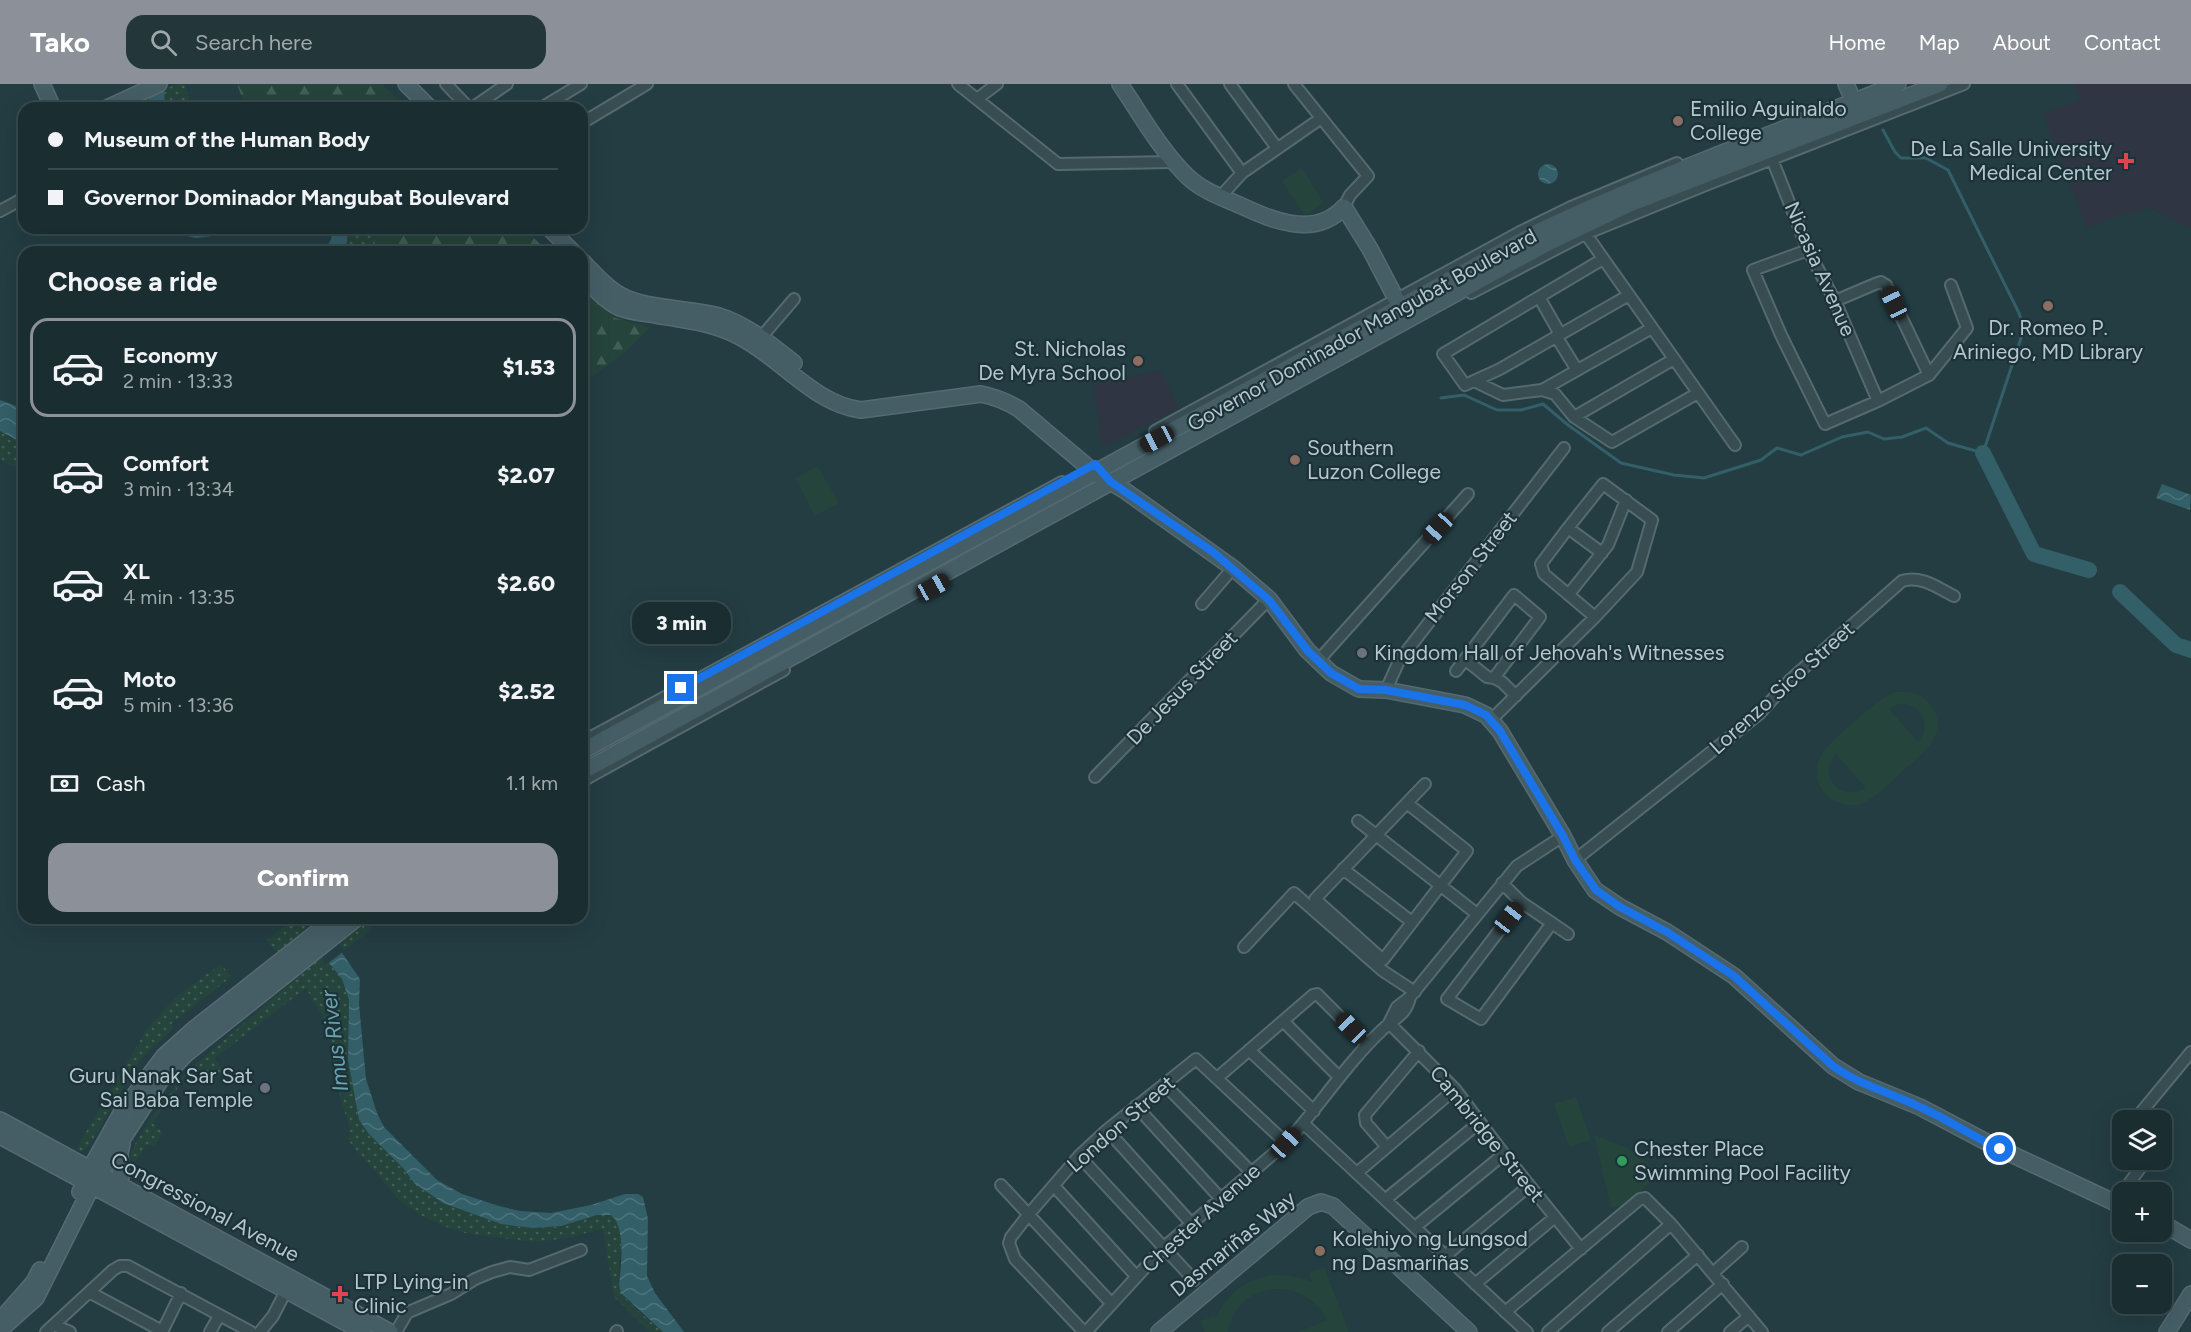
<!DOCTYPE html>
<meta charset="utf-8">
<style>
body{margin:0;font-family:Figtree,sans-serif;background:#23363a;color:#f1f3f6;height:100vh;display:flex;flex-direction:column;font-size:22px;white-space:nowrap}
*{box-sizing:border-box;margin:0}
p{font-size:20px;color:#9fa8ac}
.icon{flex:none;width:33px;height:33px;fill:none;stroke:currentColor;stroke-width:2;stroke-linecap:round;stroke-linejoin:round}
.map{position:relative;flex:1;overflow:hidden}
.side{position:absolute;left:18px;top:162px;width:570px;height:678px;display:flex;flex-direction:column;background:#1a2e32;border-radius:18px;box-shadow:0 6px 24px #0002,0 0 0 2px #384a4d}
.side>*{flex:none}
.guide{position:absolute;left:18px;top:18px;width:570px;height:132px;border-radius:18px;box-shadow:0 6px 24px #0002,0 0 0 2px #384a4d;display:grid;align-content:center;height:132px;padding:0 30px;background:#1a2e32}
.buttons{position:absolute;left:2112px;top:1026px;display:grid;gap:12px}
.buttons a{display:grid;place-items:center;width:60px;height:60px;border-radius:12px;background:#1a2e32;box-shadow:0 6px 24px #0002,0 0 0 2px #384a4d;font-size:30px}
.end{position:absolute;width:27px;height:27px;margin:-14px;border:8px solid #1a73e8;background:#fff;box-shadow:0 0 0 3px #fff}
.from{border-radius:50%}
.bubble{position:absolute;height:42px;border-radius:18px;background:#1a2e32;box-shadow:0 6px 24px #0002,0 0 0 2px #384a4d;font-size:20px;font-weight:800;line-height:42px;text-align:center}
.car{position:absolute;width:18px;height:36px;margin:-18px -9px;border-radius:8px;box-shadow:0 0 4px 2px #0007;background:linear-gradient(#222 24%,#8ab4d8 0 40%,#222 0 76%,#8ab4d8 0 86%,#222 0)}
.guide b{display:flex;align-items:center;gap:21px;height:57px;font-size:22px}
.guide b+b{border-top:2px solid #384a4d}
.guide i{width:15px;height:15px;background:#f1f3f6}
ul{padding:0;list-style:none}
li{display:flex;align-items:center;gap:18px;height:99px;margin:0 12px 9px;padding:0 18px;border:3px solid transparent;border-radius:18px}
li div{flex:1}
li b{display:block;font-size:22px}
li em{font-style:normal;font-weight:800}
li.on{border-color:#8c9099}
li>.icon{width:54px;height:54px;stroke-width:1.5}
h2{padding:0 30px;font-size:27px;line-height:72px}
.pay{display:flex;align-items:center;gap:15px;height:66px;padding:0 30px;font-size:22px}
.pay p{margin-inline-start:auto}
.action{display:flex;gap:12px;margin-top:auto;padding:12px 30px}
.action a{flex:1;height:69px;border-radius:18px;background:#8c9099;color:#fff;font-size:24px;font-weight:800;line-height:69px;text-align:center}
header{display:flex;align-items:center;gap:36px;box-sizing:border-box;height:84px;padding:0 30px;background:#8c9099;color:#fff}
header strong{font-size:28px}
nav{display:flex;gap:33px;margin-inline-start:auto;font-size:21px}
.search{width:420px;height:54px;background:#23363a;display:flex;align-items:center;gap:15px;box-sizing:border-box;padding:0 21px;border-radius:18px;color:#9fa8ac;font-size:22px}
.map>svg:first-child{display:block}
.medical{fill:#303543}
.grass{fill:url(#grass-dots)}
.forest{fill:url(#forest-firs)}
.pitch{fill:#25443c;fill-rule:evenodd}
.water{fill:url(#water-waves)}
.pier{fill:#233d43}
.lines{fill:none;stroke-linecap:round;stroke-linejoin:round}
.stream{stroke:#335f69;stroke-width:3}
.river{stroke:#335f69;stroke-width:16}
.street-casing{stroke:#556a70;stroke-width:14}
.secondary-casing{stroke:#556a70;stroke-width:18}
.street{stroke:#374d52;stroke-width:10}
.secondary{stroke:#455e66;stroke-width:15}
.route{stroke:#1a73e8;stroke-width:8}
.education-dot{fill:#8d6e63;stroke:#1c3238;stroke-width:2}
.health-dot{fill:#e0444e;stroke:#1c3238;stroke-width:2}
.worship-dot{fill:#6b7280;stroke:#1c3238;stroke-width:2}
.leisure-dot{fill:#2e9e5b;stroke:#1c3238;stroke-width:2}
.labels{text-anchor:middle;stroke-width:4.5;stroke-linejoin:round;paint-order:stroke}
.poi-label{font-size:21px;fill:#b4c7cd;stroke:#1c3238;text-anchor:start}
.street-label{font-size:21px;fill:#b4c7cd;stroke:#1c3238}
.water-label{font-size:22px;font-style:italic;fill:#6aa2af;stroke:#1c3238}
</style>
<header>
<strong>Tako</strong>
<div class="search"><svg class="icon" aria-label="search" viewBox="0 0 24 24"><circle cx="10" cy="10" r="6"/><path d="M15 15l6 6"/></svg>Search here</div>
<nav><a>Home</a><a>Map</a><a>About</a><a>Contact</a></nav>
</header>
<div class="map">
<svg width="2191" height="1248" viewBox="0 0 2191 1248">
<defs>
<pattern id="grass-dots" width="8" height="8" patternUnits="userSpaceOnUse" patternTransform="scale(1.5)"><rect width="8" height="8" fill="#25443c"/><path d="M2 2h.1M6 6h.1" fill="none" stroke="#425e57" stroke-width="1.8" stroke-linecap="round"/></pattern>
<pattern id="forest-firs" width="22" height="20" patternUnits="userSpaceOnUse" patternTransform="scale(1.5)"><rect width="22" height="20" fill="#25443c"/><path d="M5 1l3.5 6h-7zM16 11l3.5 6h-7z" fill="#425e57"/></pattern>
<pattern id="water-waves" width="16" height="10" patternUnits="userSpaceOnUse" patternTransform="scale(1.5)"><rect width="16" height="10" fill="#335f69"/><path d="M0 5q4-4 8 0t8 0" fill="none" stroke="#4e747d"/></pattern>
</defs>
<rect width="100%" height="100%" fill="#233d43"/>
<path class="medical" d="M2075 0H2191V145L2151 124 2119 131 2087 144 2043 30 2080 16Z
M1159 286 1179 324 1102 364 1094 301Z"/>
<path class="grass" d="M176 0H185L192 24H164V6Z
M347 144H375L372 168H342Z
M0 347 24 360V388L0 375Z
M286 834H304L329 879 342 895 349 917 348 976 359 1036 405 1086 414 1099 443 1119 501 1140 533 1144 561 1142 597 1131H611C632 1146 613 1186 620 1204 628 1222 649 1235 663 1248H650L614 1213 603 1145 561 1155 533 1158 465 1149 443 1142 420 1131 399 1116 347 1055 351 1050 332 983V948L306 904 215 974 223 987 211 997 196 985 185 994 152 1039 163 1049 154 1062 146 1061 136 1077 128 1075 136 1058 150 1036 183 991 297 894 267 856 287 840Z
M318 834H365L373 844 341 869Z
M221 880 231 893 171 940 174 944 140 976 89 1062 81 1068 76 1065 148 943 178 911Z"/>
<path class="forest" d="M237 0H382L406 24H228L243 16Z
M375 144H524L548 168H372Z
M582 202 615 234 650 243 626 267 582 300Z"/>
<path class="pitch" d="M1302 84 1324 119 1305 132 1282 97Z
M818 382 839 419 815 432 795 394Z
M1896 608C1909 607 1921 609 1929 619 1953 647 1923 670 1903 687 1893 696 1883 706 1872 714 1848 733 1812 712 1817 682 1818 676 1821 670 1825 665 1838 651 1879 613 1896 608ZM1899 620C1921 619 1933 641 1918 658L1889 625ZM1836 670 1865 703V704C1841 719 1816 691 1836 670Z
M1576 1013 1591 1056 1569 1063 1554 1020Z
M1594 1051 1628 1064 1660 1090 1622 1122 1611 1124Z
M1324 1183 1349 1248H1298L1327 1236C1303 1190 1238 1196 1228 1248H1205L1201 1237 1214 1232 1216 1234C1233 1195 1273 1181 1312 1198L1309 1189Z"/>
<path class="water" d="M1538 90a10 10 0 1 1 20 0a10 10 0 1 1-20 0Z
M0 316 24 325V360L0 347Z
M2162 400 2191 411 2190 426 2156 414Z
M318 834 360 895 359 920 366 995 377 1029 384 1043 437 1096 462 1110 499 1122 520 1127 551 1129 591 1121 625 1110H638L643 1113 648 1135 647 1192 655 1209 684 1248H663L621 1209 619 1201C621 1184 626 1142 611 1131H597L561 1142 533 1144 501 1140 443 1119 414 1099 405 1086 369 1050 359 1036 348 976 349 916 342 895 329 879Z"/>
<path class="pier" d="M303 834H322L344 867 326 881 301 835Z"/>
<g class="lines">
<path class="stream" d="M1441 314 1464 311 1497 326H1521L1543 320 1568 341 1621 379 1674 391 1704 394 1761 376 1777 364 1801 371 1842 353 1868 348 1884 355 1902 353 1926 344 1948 359 1983 369 2024 245 2019 229 1948 86 1926 74H1901L1895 68 1883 46"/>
<path class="river" d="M156 8 157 24
M189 144 196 146 211 144
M333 168 339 157 340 144
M1983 369 2034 470 2089 486
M2120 508 2176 561 2191 566"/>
<defs>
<path id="street" d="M446 0 469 24
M958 0 1058 80 1173 78
M1177 0 1242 89
M1230 0 1277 64
M1294 0 1368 92 1350 111 1344 123
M977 15 997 0
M472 24 507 0
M541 24 581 0
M582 39 647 0
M1770 70 1808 166 1835 217 1878 317
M1220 113 1242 89 1320 35
M0 127 24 114
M1583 146 1735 361
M1808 166 1753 186 1781 251 1825 340 1878 317 1929 291 1886 201 1881 198 1875 200 1835 217
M1603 175 1443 270 1465 301 1500 285 1629 211
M1471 209 1585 150 1708 100 1964 0
M1539 213 1560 250
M1556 252 1577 286
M758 257 794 215
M1929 291 1967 244 1951 201
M1474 297 1503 311 1542 306 1555 310 1574 333 1612 358 1698 309
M1542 306 1652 244
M1574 333 1674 275
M1155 347 1522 147 1571 123 1677 79
M1568 444 1602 469
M1569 510 1608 461 1626 416
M1202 520 1233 484
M1466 576 1487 593 1494 594 1502 598 1516 612
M1318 577 1468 410
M1456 587 1514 511 1540 533 1494 594
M1386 606 1399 577 1564 364
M1491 636 1595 533 1637 488 1652 436 1603 400 1568 444 1541 480 1544 490 1595 533
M582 658 1062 398
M1095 693 1269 515
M582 697 784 586
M1407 719 1467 767 1383 876 1315 815 1425 700
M1358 737 1477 830
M1575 776 1759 630 1790 596 1902 497C1921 491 1938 504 1954 512
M1343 785 1412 838
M1502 799 1521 818 1568 850
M1521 818 1447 915 1481 935 1552 839
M1244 863 1294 809 1383 887 1415 908
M1283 937 1339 993
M1389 939 1455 1005 1504 1070 1581 1165
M1389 939 1397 923 1410 913 1517 782 1563 752
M1249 966 1314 1027
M1217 994 1313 911 1317 910 1367 960
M1164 1000 1252 1089
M1136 1022 1221 1115
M2138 1036V1032L2191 968
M1304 1040 1527 1248
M1107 1046 1191 1139
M1387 1063 1366 1039 1365 1031 1419 967
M1079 1072 1194 1196
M1358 1088 1455 1005
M1001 1101 1111 1219
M1054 1102 1136 1192
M1386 1115 1480 1038
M2115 1119 2146 1076
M1415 1143 1504 1070
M1445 1172 1529 1102
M1713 1189 1742 1163
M1475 1200 1555 1133
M89 1208 162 1247
M1505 1228 1640 1115 1645 1114 1671 1140 1762 1248
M54 1241 70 1248
M46 1248 113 1186 120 1182H128L251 1248
M162 1248 181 1209
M210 1248 219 1232
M260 1248 273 1232 288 1203
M396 1248 407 1229 411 1227 451 1210 475 1195 492 1188 510 1183 529 1186 581 1166
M616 1248 617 1247
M1084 1248 1015 1175 1009 1159 1011 1153 1029 1130 1079 1072 1107 1046 1196 975 1286 1059
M1086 1248 1164 1163 1286 1059C1319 1023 1346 980 1382 946 1395 933 1406 932 1410 913
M1548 1248 1671 1140
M1608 1248 1698 1171
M1668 1248 1723 1200
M1730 1248 1749 1232"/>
<path id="secondary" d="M42 0 53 24
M406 0 430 24
M1120 0C1141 31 1161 67 1188 93 1202 106 1220 113 1237 120 1270 135 1314 156 1344 123L1370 165 1404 230
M1846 0 1857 25
M107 24 159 0
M549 144 573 168
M582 177C594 189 605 203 620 211 643 225 691 224 719 232 748 241 771 261 794 279
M582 191C593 203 605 217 620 224 631 228 644 229 656 231 685 236 714 239 740 253 781 274 814 320 861 326L981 310C996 313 1006 317 1019 325L1095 389 1124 406 1233 484 1269 515 1307 566 1331 589 1359 605 1386 606 1465 621 1486 631 1500 647 1563 752 1575 776 1595 806 1620 823 1667 848 1734 892 1833 982 1859 998 1920 1023 1992 1061 2122 1122
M582 667 1539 147C1656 92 1778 48 1898 0
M582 688 1548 159 1630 120 1940 0
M0 1036 390 1248
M0 1052 363 1248
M121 1102 120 1069 122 1060
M80 1108 90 1085 123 1026 164 972 194 945 335 834
M2162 1139 2191 1156
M5 1231 34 1198 40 1186
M0 1246 36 1214 92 1102 160 997 186 970 357 834
M1159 1248 1308 1123 1321 1118 1333 1122 1469 1248
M2167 1248 2191 1210"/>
</defs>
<use href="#street" class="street-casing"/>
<use href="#secondary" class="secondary-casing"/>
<use href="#street" class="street"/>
<use href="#secondary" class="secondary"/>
</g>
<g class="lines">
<path class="route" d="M681 604 1095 380 1111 398 1213 468 1269 516 1307 566 1331 589 1359 605 1386 606 1465 621 1486 631 1500 647 1563 752 1575 776 1596 806 1620 823 1667 848 1734 892 1833 982C1861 1002 1892 1009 1922 1024 1949 1036 1973 1053 2000 1065"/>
</g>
<g class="education-dot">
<circle cx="1678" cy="37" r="6"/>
<circle cx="2048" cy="222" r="6"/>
<circle cx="1138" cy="277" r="6"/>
<circle cx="1295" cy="376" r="6"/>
<circle cx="1320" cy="1167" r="6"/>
</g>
<g class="health-dot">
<path d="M2123 68h6v6h6v6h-6v6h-6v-6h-6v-6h6z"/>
<path d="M337 1201h6v6h6v6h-6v6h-6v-6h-6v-6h6z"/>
</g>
<g class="worship-dot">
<circle cx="1362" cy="569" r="6"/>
<circle cx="265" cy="1004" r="6"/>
</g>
<circle class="leisure-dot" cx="1622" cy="1077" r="6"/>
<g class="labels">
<g class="poi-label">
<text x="1690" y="32">Emilio Aguinaldo<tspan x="1690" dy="24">College</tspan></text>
<text x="2112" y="72" text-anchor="end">De La Salle University<tspan x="2112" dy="24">Medical Center</tspan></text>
<text x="2048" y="251" text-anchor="middle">Dr. Romeo P.<tspan x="2048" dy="24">Ariniego, MD Library</tspan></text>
<text x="1126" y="272" text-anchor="end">St. Nicholas<tspan x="1126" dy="24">De Myra School</tspan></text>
<text x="1307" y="371">Southern<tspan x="1307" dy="24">Luzon College</tspan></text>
<text x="1374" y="576">Kingdom Hall of Jehovah's Witnesses</text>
<text x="253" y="999" text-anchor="end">Guru Nanak Sar Sat<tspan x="253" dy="24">Sai Baba Temple</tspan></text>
<text x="1634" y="1072">Chester Place<tspan x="1634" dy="24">Swimming Pool Facility</tspan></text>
<text x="1332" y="1162">Kolehiyo ng Lungsod<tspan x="1332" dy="24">ng Dasmariñas</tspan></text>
<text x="354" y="1205">LTP Lying-in<tspan x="354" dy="24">Clinic</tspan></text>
</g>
<g class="street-label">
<text transform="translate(1820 185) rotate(66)" y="7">Nicasia Avenue</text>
<text transform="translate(1362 246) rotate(-29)" y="7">Governor Dominador Mangubat Boulevard</text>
<text transform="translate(1471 483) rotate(-52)" y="7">Morson Street</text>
<text transform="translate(1182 604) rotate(-46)" y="7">De Jesus Street</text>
<text transform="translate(1782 604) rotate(-42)" y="7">Lorenzo Sico Street</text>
<text transform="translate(1121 1040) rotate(-41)" y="7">London Street</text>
<text transform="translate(1487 1050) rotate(51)" y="7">Cambridge Street</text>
<text transform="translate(205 1123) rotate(28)" y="7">Congressional Avenue</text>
<text transform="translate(1201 1134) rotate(-42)" y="7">Chester Avenue</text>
<text transform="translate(1233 1160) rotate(-39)" y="7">Dasmariñas Way</text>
</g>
<g class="water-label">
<text transform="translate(334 957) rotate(-97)" y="8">Imus River</text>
</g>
</g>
</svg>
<div class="buttons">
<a><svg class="icon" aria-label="layers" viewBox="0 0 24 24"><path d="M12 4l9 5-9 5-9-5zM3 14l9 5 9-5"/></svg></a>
<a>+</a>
<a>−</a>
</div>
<i class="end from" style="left:2000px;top:1065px"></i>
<i class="end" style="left:681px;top:604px"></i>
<div class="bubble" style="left:632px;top:518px;width:99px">3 min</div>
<i class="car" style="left:1894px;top:219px;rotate:335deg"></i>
<i class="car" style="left:1157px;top:355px;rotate:242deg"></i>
<i class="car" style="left:1438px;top:444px;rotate:222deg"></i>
<i class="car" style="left:933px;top:503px;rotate:61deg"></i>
<i class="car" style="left:1509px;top:834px;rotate:38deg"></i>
<i class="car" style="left:1351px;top:944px;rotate:316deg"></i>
<i class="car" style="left:1286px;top:1059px;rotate:43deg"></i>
<div class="guide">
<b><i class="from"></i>Museum of the Human Body</b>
<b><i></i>Governor Dominador Mangubat Boulevard</b>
</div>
<section class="side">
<h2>Choose a ride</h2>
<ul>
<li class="on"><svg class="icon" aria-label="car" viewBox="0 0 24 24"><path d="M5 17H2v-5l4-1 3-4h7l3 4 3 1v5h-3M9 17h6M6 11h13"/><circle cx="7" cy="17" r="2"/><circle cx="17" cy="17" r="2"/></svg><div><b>Economy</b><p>2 min · 13:33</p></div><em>$1.53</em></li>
<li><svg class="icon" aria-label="car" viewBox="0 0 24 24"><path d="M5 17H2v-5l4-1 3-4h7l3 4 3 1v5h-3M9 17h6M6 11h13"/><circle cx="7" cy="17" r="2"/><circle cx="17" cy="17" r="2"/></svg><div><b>Comfort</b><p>3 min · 13:34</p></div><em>$2.07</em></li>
<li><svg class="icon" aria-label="car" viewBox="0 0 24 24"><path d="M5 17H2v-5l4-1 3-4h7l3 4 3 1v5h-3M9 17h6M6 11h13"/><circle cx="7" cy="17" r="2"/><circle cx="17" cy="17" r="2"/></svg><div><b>XL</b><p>4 min · 13:35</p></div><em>$2.60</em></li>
<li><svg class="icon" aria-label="car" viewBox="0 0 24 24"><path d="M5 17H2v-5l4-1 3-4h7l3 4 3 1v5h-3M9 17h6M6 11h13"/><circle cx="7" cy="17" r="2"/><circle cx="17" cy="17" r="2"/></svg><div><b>Moto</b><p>5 min · 13:36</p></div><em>$2.52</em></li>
</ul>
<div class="pay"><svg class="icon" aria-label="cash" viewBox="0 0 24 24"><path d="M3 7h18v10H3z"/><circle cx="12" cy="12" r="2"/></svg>Cash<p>1.1 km</p></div>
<div class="action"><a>Confirm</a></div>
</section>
</div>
